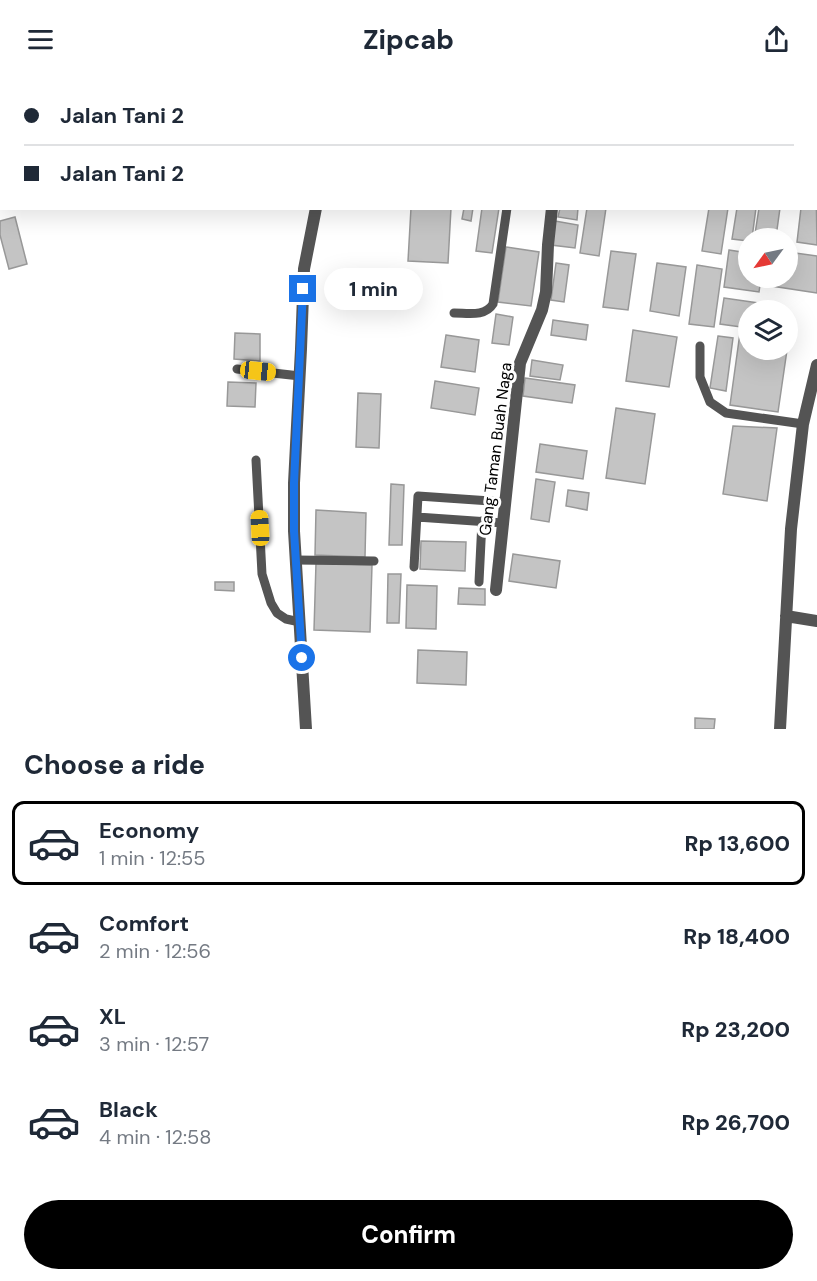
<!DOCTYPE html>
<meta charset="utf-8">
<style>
body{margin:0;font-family:"DM Sans",sans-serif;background:#f2f2f3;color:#1f2937;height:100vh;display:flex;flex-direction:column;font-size:22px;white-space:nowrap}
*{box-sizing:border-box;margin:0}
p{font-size:20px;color:#747a83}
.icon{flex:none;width:33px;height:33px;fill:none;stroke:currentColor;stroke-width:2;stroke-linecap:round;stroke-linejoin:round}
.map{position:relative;height:651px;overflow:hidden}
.sheet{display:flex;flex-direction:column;background:#fff;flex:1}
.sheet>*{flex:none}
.hud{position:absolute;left:0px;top:0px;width:818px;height:132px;box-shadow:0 6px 24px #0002;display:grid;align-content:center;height:132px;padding:0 24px;background:#fff}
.needle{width:39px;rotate:237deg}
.controls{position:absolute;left:738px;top:150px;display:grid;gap:12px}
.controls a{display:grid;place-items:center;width:60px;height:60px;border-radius:50%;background:#fff;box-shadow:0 6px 24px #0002;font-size:30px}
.end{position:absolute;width:27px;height:27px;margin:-14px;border:8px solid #1a73e8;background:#fff;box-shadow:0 0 0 3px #fff}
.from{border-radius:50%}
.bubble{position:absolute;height:42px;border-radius:21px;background:#fff;box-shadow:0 6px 24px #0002;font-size:20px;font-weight:800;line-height:42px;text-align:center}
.car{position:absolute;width:18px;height:36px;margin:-18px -9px;border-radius:8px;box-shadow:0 0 4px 2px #0007;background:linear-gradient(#f5c518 24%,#345 0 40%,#f5c518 0 76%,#345 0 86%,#f5c518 0)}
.hud b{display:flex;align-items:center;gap:21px;height:57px;font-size:22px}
.hud b+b{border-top:2px solid #e0e1e3}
.hud i{width:15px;height:15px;background:#1f2937}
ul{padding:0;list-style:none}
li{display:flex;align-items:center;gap:18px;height:84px;margin:0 12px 9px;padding:0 12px;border:3px solid transparent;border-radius:12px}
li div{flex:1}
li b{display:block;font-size:22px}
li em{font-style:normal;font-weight:800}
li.active{border-color:#000}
li>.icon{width:54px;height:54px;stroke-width:1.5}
h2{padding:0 24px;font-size:27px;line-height:72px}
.cta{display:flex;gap:12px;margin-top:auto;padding:12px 24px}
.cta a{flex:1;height:69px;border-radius:36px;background:#000;color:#fff;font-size:24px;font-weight:800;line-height:69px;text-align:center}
header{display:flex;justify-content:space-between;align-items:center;height:78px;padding:0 24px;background:#fff;font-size:27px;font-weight:800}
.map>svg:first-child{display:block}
.building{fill:#c4c4c4;stroke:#989898;stroke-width:1.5}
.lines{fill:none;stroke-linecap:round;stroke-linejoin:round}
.trunk-casing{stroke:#dbdbdb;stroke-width:20}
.service{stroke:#545454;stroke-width:9}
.minor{stroke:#545454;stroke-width:12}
.trunk{stroke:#000;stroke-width:16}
.route{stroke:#1a73e8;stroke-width:8}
.labels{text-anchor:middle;stroke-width:6;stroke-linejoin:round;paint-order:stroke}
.street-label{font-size:16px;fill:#000;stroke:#fff}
</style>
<header><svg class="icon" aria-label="menu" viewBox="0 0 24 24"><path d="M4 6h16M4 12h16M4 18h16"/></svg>Zipcab<svg class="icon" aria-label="share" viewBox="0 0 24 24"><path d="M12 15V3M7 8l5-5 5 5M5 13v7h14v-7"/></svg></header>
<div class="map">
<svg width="817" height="651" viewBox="0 0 817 651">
<rect width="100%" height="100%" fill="#fff"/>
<path class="building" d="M816 105 817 167 797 164 801 130H816Z
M411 130H451L448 185 408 183Z
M464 130H473L471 143 462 141Z
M482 130H499L492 175 476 173Z
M560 130H578L577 142 558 139Z
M587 130H606L599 178 580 175Z
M709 130H728L721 176 702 173Z
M737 130H756L752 160H748V163L732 161Z
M759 130H780L776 159 755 156Z
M15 139 27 186 9 191 0 157V143Z
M555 143 578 147 575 170 551 167Z
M506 169 539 174 531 228 498 224Z
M729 172 748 175V200H761L759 214 724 209Z
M611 173 636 176 628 232 603 229Z
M788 174 817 178V215L765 207 766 200H788Z
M556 185 569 187 564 224 551 222Z
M657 185 686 189 679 238 650 233Z
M697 187 722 191 714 249 689 246Z
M724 220 779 228V232H748V250L720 246Z
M496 236 513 239 509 267 492 265Z
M553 242 588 247 586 262 551 257Z
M633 252 677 259 669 309 626 303Z
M235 255 260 256V283L234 281Z
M740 255 748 257V272H787L778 334 730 327Z
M446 257 479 262 475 294 441 289Z
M718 258 733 260 726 313 710 310Z
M532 282 563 287 560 302 530 298Z
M525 300 575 307 572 325 523 318Z
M435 303 479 310 475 337 431 330Z
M228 304 256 305 255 329 227 328Z
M358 315 381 316 379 370 356 369Z
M616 330 655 336 645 406 606 400Z
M733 348 777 350 767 423 723 416Z
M540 366 587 373 583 401 536 394Z
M536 401 555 404 549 444 531 441Z
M391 406 404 407 402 467H389Z
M568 412 589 415 587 432 566 428Z
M316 432 366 435 365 479 315 477Z
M421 463 466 464 465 493 420 491Z
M513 476 560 483 556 510 509 503Z
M316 485 372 487 370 554 314 552Z
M388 496H401L399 545H387Z
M215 504H234V513L215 512Z
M407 507 437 508 436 551 406 550Z
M459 510 485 511V527L458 526Z
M418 572 467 574 466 607 417 605Z
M695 640 715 641 714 651H695Z"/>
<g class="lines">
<defs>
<path id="trunk" d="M816 77H817
M0 83H2"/>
</defs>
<use href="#trunk" class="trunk-casing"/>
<path class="service" d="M642 2 643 0
M454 235C468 235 485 239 493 226L507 130
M700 268V299L710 324 726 335 803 346
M237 291 300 298
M256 382 262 496 271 525 277 535 286 541 300 544
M417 439 503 445
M296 482 374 483
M414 489 418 418 505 424
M479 504 482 443"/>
<path class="minor" d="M367 2V0
M496 512 520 285 542 232 546 214 548 167 552 130
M786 538 817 543
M306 651 294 453V405L301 271 304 191 316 130
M780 651 791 451 803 346 817 287"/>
<use href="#trunk" class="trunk"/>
</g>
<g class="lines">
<path class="route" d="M302 580 294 453V405L303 211"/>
</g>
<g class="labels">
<g class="street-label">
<text transform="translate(495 371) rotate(-83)" y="6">Gang Taman Buah Naga</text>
</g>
</g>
</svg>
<div class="controls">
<a><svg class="needle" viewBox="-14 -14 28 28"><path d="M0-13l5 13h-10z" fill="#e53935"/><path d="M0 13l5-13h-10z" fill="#747a83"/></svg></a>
<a><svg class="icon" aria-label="layers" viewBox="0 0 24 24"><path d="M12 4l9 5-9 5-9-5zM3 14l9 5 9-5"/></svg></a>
</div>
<i class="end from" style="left:302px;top:580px"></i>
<i class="end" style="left:303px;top:211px"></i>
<div class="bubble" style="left:324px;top:190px;width:99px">1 min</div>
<i class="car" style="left:258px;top:293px;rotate:96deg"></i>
<i class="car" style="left:260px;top:450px;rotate:357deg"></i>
<div class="hud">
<b><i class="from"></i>Jalan Tani 2</b>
<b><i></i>Jalan Tani 2</b>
</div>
</div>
<section class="sheet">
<h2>Choose a ride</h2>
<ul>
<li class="active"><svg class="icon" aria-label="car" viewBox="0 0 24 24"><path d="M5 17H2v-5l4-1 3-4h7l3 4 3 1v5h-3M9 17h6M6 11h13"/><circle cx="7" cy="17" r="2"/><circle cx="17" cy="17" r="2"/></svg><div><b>Economy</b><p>1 min · 12:55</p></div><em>Rp 13,600</em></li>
<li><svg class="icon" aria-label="car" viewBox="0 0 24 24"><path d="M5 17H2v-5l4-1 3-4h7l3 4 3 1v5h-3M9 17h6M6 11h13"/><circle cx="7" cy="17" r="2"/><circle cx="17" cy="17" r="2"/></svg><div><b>Comfort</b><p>2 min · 12:56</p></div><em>Rp 18,400</em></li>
<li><svg class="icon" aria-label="car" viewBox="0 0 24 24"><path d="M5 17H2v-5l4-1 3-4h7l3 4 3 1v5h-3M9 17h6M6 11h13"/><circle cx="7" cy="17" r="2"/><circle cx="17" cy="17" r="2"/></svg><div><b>XL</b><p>3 min · 12:57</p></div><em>Rp 23,200</em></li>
<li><svg class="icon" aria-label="car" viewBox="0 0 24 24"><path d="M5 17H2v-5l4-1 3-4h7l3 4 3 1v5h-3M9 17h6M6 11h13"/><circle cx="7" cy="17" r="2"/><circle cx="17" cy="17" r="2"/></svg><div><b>Black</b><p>4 min · 12:58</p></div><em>Rp 26,700</em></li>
</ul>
<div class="cta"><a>Confirm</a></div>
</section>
